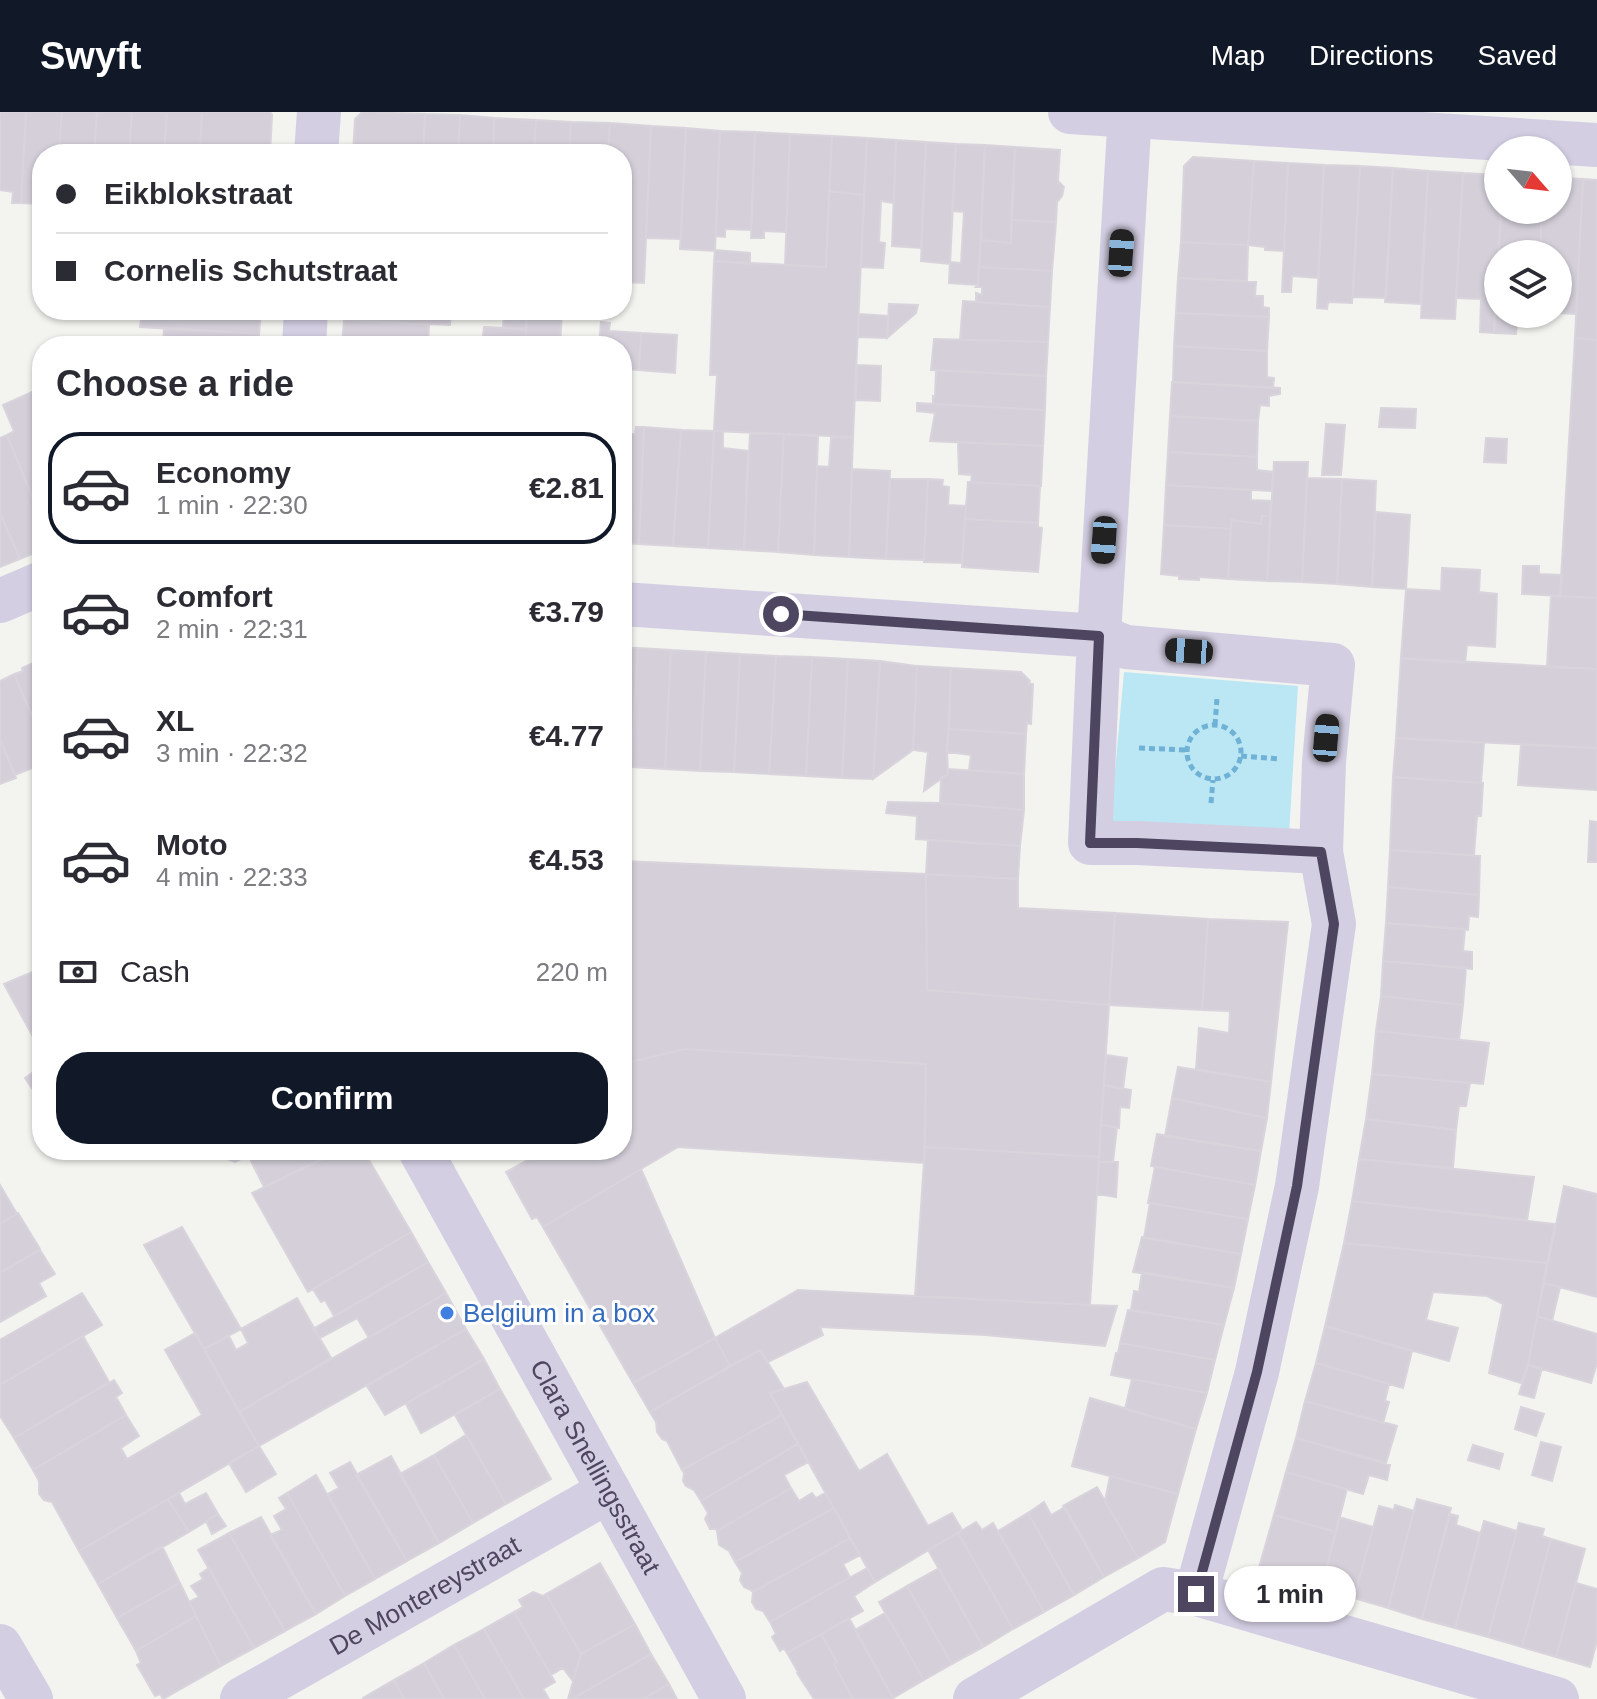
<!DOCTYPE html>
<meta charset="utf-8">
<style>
body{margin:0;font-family:Helvetica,sans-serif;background:#f2f2f3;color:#2b2b33;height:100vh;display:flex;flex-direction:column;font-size:30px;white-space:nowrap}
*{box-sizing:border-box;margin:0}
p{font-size:26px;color:#7c7c81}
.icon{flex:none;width:44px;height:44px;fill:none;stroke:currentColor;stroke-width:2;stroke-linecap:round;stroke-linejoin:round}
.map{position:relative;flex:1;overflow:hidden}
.side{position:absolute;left:32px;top:224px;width:600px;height:824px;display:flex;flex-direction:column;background:#fff;border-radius:32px;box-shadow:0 2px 6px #0004}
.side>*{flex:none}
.hud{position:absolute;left:32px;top:32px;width:600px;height:176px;border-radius:32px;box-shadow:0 2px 6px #0004;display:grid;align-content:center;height:176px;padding:0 24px;background:#fff}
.needle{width:52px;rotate:118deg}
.controls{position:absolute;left:1484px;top:24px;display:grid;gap:16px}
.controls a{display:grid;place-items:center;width:88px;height:88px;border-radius:50%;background:#fff;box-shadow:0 2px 6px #0004;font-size:40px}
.end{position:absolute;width:36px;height:36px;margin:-18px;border:10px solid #4e4660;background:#fff;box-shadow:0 0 0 4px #fff}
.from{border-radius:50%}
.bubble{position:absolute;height:56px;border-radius:28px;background:#fff;box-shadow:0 2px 6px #0004;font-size:26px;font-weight:700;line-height:56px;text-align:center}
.car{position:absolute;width:24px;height:48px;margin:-24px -12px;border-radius:10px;box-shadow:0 0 6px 2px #0007;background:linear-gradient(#222 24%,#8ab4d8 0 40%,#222 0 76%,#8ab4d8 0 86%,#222 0)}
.hud b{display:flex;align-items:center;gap:28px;height:76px;font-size:30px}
.hud b+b{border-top:2px solid #e1e1e2}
.hud i{width:20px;height:20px;background:#2b2b33}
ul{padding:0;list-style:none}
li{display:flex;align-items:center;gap:24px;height:112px;margin:0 16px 12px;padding:0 8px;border:4px solid transparent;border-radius:32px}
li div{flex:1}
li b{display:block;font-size:30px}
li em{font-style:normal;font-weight:700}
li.selected{border-color:#111827}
li>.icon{width:72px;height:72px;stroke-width:1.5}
h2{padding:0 24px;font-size:36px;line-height:96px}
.pay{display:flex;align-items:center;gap:20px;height:88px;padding:0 24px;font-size:30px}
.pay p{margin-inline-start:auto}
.button{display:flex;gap:16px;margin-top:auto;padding:16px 24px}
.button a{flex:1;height:92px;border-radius:32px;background:#111827;color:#fff;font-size:32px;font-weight:700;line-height:92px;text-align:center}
header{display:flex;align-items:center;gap:48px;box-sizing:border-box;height:112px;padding:0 40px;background:#111827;color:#fff}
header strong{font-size:38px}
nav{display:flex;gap:44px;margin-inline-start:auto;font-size:28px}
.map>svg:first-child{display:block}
.green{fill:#bbe7f4}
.building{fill:#d4cfd9;stroke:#d9d4dc;stroke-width:2}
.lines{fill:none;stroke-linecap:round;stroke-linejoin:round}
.path{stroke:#6fb2d6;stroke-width:5;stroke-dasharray:6 4;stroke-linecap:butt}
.minor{stroke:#d3cee2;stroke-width:44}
.route{stroke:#4e4660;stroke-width:10}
.shop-dot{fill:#3f7fe0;stroke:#fff;stroke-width:3}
.labels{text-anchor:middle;stroke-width:6;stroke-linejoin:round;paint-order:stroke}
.shop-label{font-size:26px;fill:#366cbe;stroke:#fff;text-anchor:start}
.street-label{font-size:26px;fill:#4e4660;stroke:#fff}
</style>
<header>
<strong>Swyft</strong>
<nav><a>Map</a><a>Directions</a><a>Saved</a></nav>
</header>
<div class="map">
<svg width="1597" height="1587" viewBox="0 0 1597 1587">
<rect width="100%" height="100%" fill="#f3f3f0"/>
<path class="green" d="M1124 560 1298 574 1289 723 1110 714Z"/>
<path class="building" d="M0 0H26L21 91H12L13 80 0 78Z
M26 0H62L59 42H42V92L21 91Z
M62 0H97L94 42H59Z
M97 0H132L129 42H94Z
M132 0H167L164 42H129Z
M167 0H202L200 42H164Z
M202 0H270L272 3 270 42H200Z
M362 0 425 2 423 42H353L355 7Z
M425 2 460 3 458 42H423Z
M460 3 494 6 493 42H458Z
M494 6 536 8 534 42H493Z
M536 8 571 10 569 42H534Z
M571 10 610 11 608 42H569Z
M610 11 651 14 644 171 622 170V42H608Z
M651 14 686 16 681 127 646 126Z
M686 16 720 19 715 139 680 137Z
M720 19 755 20 751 118 725 117V125L716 124Z
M755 20 790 22 786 120 764 119V126H751Z
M790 22 832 24 826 155 785 153Z
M832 24 867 26 864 83 829 79Z
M867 26 896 28 894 91 881 89 879 130 885 131 883 156 861 155Z
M896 28 926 30 921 136 892 134Z
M926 30 956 32 950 152 921 149Z
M956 32 985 33 978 173 949 171 950 150 961 151 964 100 952 99Z
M985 33 1015 35 1011 131 981 128Z
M1015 35 1060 38 1058 69 1064 75 1062 84 1057 90 1056 110 1011 108Z
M1193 45 1254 49 1248 133 1181 130 1184 54Z
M1254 49 1288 51 1284 139 1265 138V135L1248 133Z
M1288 51 1324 53 1318 166 1292 164 1291 180H1282Z
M1324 53 1360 54 1352 191 1328 190 1327 197 1317 196Z
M1360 54 1393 56 1386 186 1353 185Z
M1393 56 1428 59 1420 192 1385 190Z
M1428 59 1463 61 1455 207 1421 206Z
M1463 61 1498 63V98H1501L1494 221 1480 220 1481 187 1456 186Z
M1558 66 1583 67 1576 202 1558 201V142H1540L1542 98H1558Z
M1583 67 1597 68V228L1575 226Z
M829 79 864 83 853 325 714 319 717 263H710L714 149 826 155Z
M1501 98H1542L1540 142H1498Z
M1011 108 1056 110 1052 159 979 155 981 128 1011 131Z
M1181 130 1248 133 1247 169 1178 166Z
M715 138 750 141V152L714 149Z
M1498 150V202H1518L1516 222 1494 221Z
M979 155 1052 159 1050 195 976 190V181L982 183V175H976L978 173Z
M1178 166 1256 170 1255 184H1263V195L1269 196V205L1176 201Z
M963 189 1050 195 1048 230 960 228Z
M889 192 918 193 916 201 887 226Z
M142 198H261L259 222 140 215Z
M344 198H451L450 213 344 208Z
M504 198H527L526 217 503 216Z
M527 198H562L560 234H526Z
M1176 201 1269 205 1267 239 1174 234Z
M859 202 888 204 887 226 858 225Z
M344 208 429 213 428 230 471 234H342Z
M601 210 610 211 609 219 641 221 639 258 622 257V234H599Z
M484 215 526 217V234H482Z
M164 216 259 222V234H163Z
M641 221 677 223 675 261 639 258Z
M1575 226 1597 228V486L1560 484Z
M934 227 1048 230 1046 264 931 258Z
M1174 234 1267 239V265L1274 266 1273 276 1173 270Z
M857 253 881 254 880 289 856 288Z
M936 258 1046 264 1045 298 933 292V284L935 285Z
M42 261V395L37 397 7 323 14 319 3 293 39 277 35 264Z
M1172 270H1173L1280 276V282L1269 284V294L1260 293 1258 309 1170 304Z
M917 291 1045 298 1043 334 930 329 935 301 917 299Z
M1381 296 1416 297 1415 316 1379 315Z
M1170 304 1258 309 1257 345 1168 340Z
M1326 312 1345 313 1341 363H1322Z
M636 315H644L639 432 622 431V322H635Z
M644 315 681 318 673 434 639 432Z
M681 318 714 319 708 436 673 434Z
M714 319H723V336L748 339 744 438 708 436Z
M750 322H784L778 440 744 438Z
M784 322 818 324 814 443 778 440Z
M7 323 42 408V438L20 447 0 401V326Z
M853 325 849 445 814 443 817 354 829 355 831 326Z
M1486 326 1507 327 1506 351 1484 350Z
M958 330 1043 334 1041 374 971 370 972 363 959 362Z
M1168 340 1257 345V358L1273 360 1272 379 1166 373Z
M1274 350H1308L1302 470 1267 469Z
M852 357 890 359 886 447 849 445Z
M1307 366 1342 367 1337 472 1302 470Z
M890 367H928L924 448 886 447Z
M928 367 943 368 942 374 949 375 948 393 966 394 962 451 924 450Z
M1342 367 1376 369 1372 475 1337 472Z
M968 370 1040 374 1038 411 965 407Z
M1166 373 1251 378V388L1271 389 1270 404H1262L1261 412 1231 408V417L1164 413Z
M1376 400 1410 403 1406 477 1372 475Z
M0 401 20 447 0 455Z
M1262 404H1270L1267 469 1228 467 1231 408 1261 412Z
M965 407 1038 411V415L1042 416 1038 460 962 455Z
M1164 413 1231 417 1228 467 1199 465V468L1179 467V464L1161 462Z
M1523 454H1539V462L1562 463 1560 484 1522 482Z
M1442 456 1480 458 1479 480 1497 482 1495 535 1467 533 1465 551 1401 546 1406 477 1441 479Z
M1551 484 1597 486V557L1547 555Z
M622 536H638L631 655 622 654Z
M638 536 671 538 665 657 631 655Z
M671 538 706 540 700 659 665 657Z
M706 540 740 542 734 660 700 659Z
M740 542 776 544 769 662 734 660Z
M776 544 812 545 806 664 769 662Z
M812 545 848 547 842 666 806 664Z
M1401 546 1597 557V636L1396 626Z
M42 547V596L31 601 14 562 23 559 22 556Z
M848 547 880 549 873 667 842 666Z
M880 549 917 554 913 638 873 667Z
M917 554 951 556 947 640 948 662 924 679 928 640 913 638Z
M951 556 1021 560 1030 569 1029 572H1033L1031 612 1027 611 1026 622 949 617Z
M14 562 42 628V652L15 663 0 627V569Z
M949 617 1026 622 1024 662 969 658 971 643 947 640Z
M1396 626 1484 631 1481 671 1393 665Z
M0 627 16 666 0 672Z
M1521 633 1597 636V678L1518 673Z
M947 657 1024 662V698L940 691 941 666 948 662Z
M1393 665 1483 671 1481 704H1477L1474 743 1390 738Z
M888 690 940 691 1024 698 1020 734 916 727 917 704 886 701Z
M1590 709 1597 710V750H1588Z
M928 728 1020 734 1018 767 926 762Z
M1390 738 1480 744 1479 783 1388 775Z
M622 749 926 762 927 878 1109 893 1099 1045 925 1035 926 952 685 937 622 952Z
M926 762 1018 767V796L1115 801 1109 893 927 878Z
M1388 775 1479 783 1478 805 1469 804 1468 818 1386 811Z
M1115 801 1208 807 1202 898 1109 893Z
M1208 807 1288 810 1271 970 1196 957 1199 916 1229 921 1230 899 1202 898Z
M1386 811 1465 817 1463 839 1472 840V857L1383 849Z
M1383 849 1466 856 1463 893 1381 884Z
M42 856V941L4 872Z
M1381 884 1463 893 1459 928 1376 919Z
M1376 919 1489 931 1483 972 1372 962Z
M685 937 926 952 924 1051 678 1035 543 1115 537 1105 532 1107 506 1060 546 1038H622V952Z
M1106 943 1127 946 1123 977 1104 973Z
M42 954V977L35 981 25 966Z
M1178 955 1271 970 1267 1006 1172 986Z
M1372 962 1470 971 1466 994H1459L1456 1018 1366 1007Z
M1104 973 1131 978 1129 996 1120 995 1119 1016 1101 1013Z
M1172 986 1267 1006 1261 1039 1165 1024Z
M1366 1007 1456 1018 1453 1056 1359 1047Z
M1101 1013 1117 1015 1113 1050H1099Z
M1157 1022 1261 1039 1255 1073 1151 1054Z
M925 1035 1099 1045 1090 1193 915 1184Z
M218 1038H260L235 1050 222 1045Z
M260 1038H341L264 1075 248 1043Z
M341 1038H363L411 1120 308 1180 252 1081Z
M1359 1047 1534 1065 1527 1108 1352 1089Z
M1099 1050H1118L1116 1085 1097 1082Z
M1155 1055 1255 1073 1248 1107 1148 1091Z
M641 1057 715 1226 633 1271 543 1115Z
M0 1073 17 1102 0 1112Z
M1564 1074 1597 1082V1185L1544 1171Z
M1352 1089 1555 1112 1547 1151 1344 1131Z
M1150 1091 1248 1107 1241 1142 1144 1126Z
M18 1101 40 1137 0 1161V1112Z
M182 1115 241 1217 204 1237 144 1133Z
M411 1120 428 1150 334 1204 325 1188 321 1190 313 1177Z
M1142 1125 1241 1142 1234 1176 1133 1160Z
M1344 1131 1547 1151 1528 1253 1521 1271 1489 1261 1503 1192 1487 1184 1433 1180 1426 1208 1458 1216 1449 1249 1325 1214Z
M40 1138 55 1162 39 1171 46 1184 0 1210V1161Z
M428 1150 446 1181 369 1226 357 1206 320 1226 313 1217Z
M1142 1160 1234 1176 1224 1213 1131 1198 1134 1179 1139 1180Z
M1544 1171 1560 1175 1552 1209 1537 1204Z
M798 1178 1090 1193 1117 1194 1105 1234 985 1223 820 1215 823 1223 768 1250 760 1238 730 1254 715 1226Z
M82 1181 102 1213 0 1273V1228Z
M446 1181 466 1217 259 1334 239 1300Z
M297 1186 331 1246 239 1300 204 1237 229 1224 236 1238 248 1231 241 1217Z
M1128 1198 1224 1213 1215 1248 1120 1231Z
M1537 1204 1597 1222V1251L1591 1271 1528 1253Z
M1325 1214 1412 1239 1403 1276 1316 1251Z
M466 1217 484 1247 385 1303 367 1274Z
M195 1221 259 1334 79 1439 52 1390 44 1388 39 1382V1369L33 1358 126 1303 139 1324 121 1336 127 1347 202 1303 165 1238Z
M83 1224 109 1270 14 1326 0 1304V1273Z
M715 1226 730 1254 650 1300 633 1271Z
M1120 1231 1215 1248 1207 1281 1111 1263 1116 1241H1118Z
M760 1238 784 1277 770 1281 782 1303 682 1358 667 1329 662 1327 657 1320 656 1310 650 1300Z
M484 1247 500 1277 421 1321 406 1292Z
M1316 1251 1389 1272 1385 1289 1389 1290 1383 1311 1305 1289Z
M1528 1253 1542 1256 1534 1286 1519 1282Z
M1132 1267 1207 1281 1196 1317 1125 1297Z
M114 1268 122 1281 116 1285 126 1303 33 1358 14 1326Z
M807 1270 859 1359 887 1342 928 1414 952 1401 962 1418 875 1470 770 1281Z
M500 1277 551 1367 506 1392 455 1303Z
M1090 1286 1196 1317 1178 1382 1072 1354Z
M1305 1289 1397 1314 1386 1351 1296 1326Z
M1521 1295 1544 1302 1536 1324 1515 1317Z
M782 1303 798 1332 701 1389 694 1378 686 1374 683 1369 684 1361 682 1358Z
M466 1323 506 1392 473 1411 434 1343Z
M1296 1326 1390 1353 1387 1368 1369 1363 1363 1382 1286 1360Z
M1541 1330 1561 1335 1552 1369 1532 1363Z
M798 1332 808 1350 784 1363 791 1376 717 1419 716 1417H710L705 1407 708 1401 701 1389Z
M1473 1333 1503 1342 1499 1357 1468 1348Z
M259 1334 276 1362 246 1380 229 1351Z
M434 1343 473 1411 439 1431 400 1362Z
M391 1344 439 1431 407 1449 356 1363Z
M350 1350 407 1449 375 1467 328 1382 339 1376 330 1361Z
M1286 1360 1347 1377 1336 1420 1274 1403Z
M316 1363 375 1467 345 1484 287 1381Z
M1110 1364 1178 1382 1165 1430 1138 1446 1105 1389Z
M1097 1375 1138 1446 1104 1465 1063 1394Z
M791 1376 799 1389 812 1381 816 1386 825 1381 834 1396 735 1450 729 1439 719 1433 717 1419Z
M179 1381 185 1392 206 1381 218 1402 189 1420 168 1387Z
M287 1381 345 1484 316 1502 270 1423 282 1418 274 1404 286 1397 279 1386Z
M168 1387 189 1420 98 1472 79 1439Z
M1417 1387 1451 1396 1422 1507 1388 1496Z
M1044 1390 1051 1403 1065 1395 1104 1465 1074 1483 1028 1401Z
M1395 1393 1414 1399 1388 1496 1354 1486 1379 1394 1394 1398Z
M834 1396 850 1426 753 1480 751 1478 744 1475 740 1468 742 1461 735 1450Z
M1028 1401 1074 1483 1044 1500 998 1419Z
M218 1402 226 1414 212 1422 206 1409Z
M1450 1402 1458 1404 1456 1413 1480 1421 1455 1516 1422 1507Z
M1274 1403 1336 1420 1321 1477 1258 1459Z
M261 1405 316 1502 285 1519 229 1421Z
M1339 1405 1373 1415 1354 1486 1321 1477Z
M1484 1409 1517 1419 1488 1525 1455 1516Z
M976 1410 982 1418 993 1411 1044 1500 1013 1517 958 1421Z
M1519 1411 1544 1417 1542 1424 1551 1427 1522 1535 1488 1525Z
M229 1421 285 1519 254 1536 198 1438Z
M958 1421 1013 1517 983 1535 928 1438Z
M850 1426 860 1443 843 1452 850 1465 770 1510 763 1499 756 1497 752 1490 753 1480Z
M1551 1427 1585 1437 1556 1545 1522 1535Z
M162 1434 180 1471 117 1506 98 1472Z
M600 1451 635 1512 581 1542 546 1482Z
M209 1456 254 1536 221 1554 189 1490 199 1485 191 1474 203 1467 200 1462Z
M867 1456 875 1470 854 1484 863 1499 787 1541 784 1536 780 1539 772 1525 776 1522 770 1510Z
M939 1456 983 1535 952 1552 907 1474Z
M180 1471 196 1504 136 1539 117 1506Z
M1576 1471 1597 1477V1529L1590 1555 1556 1545Z
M907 1474 952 1552 924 1568 879 1490Z
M533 1480 543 1484 546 1482 581 1542 573 1569 563 1556 551 1563 514 1500 523 1495 519 1488Z
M514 1500 555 1570 543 1577 549 1587H524L484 1517Z
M885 1501 924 1568 893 1586 855 1518Z
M196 1504 221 1554 163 1587 160 1582 155 1584 137 1553 141 1551 136 1539Z
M849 1506 893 1586 891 1587H853L834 1552 837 1550 821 1522Z
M635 1512 651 1542 572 1587H568L581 1542Z
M484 1517 524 1587H485L454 1533Z
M821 1522 837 1550 834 1552 853 1587H814L797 1561 798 1560 787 1541Z
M454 1533 485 1587H444L424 1551Z
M651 1542 669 1572 643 1587H572Z
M424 1551 444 1587H404L394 1568Z
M394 1568 404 1587H364L363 1586Z
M669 1572 677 1587H643Z"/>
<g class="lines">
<path class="path" d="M1187 640a27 27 0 1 1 54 0a27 27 0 1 1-54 0Z
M1215 613 1217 586
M1139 636 1186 638
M1241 644 1279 647
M1211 691 1213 668"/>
<g class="minor">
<path d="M1070 0 1597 33"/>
<path d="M316 42 319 0"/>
<path d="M304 234 306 198"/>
<path d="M0 489 42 471"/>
<path d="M622 492 1099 524 1126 535 1333 553 1324 650 1321 740 1137 731H1090L1099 524 1130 0"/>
<path id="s1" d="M420 1038 724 1587"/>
<path d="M1196 1482 1257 1260 1297 1074 1334 812 1321 740"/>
<path d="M0 1534 31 1587"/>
<path id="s2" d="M242 1587 609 1379"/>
<path d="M975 1587 1163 1477 1196 1482 1557 1587"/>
</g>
</g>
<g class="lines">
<path class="route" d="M781 502 1099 524 1090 731H1137L1321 740 1334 812 1297 1074 1257 1260 1196 1482"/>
</g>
<circle class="shop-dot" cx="447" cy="1201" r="8"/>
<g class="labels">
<g class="shop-label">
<text x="463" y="1210">Belgium in a box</text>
</g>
<g class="street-label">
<text dy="9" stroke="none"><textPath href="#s1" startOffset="362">Clara Snellingsstraat</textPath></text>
<text dy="9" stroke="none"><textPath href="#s2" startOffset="210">De Montereystraat</textPath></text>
</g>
</g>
</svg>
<div class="controls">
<a><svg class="needle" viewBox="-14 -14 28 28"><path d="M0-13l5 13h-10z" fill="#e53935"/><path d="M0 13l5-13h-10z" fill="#7c7c81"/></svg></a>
<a><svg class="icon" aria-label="layers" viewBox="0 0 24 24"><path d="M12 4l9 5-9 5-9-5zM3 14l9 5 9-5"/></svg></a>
</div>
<i class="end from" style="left:781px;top:502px"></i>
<i class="end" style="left:1196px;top:1482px"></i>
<div class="bubble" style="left:1224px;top:1454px;width:132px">1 min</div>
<i class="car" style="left:1121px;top:141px;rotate:4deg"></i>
<i class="car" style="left:1104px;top:428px;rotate:184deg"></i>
<i class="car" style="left:1189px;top:539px;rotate:274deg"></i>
<i class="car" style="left:1326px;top:626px;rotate:5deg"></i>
<div class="hud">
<b><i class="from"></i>Eikblokstraat</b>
<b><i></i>Cornelis Schutstraat</b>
</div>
<section class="side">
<h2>Choose a ride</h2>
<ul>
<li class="selected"><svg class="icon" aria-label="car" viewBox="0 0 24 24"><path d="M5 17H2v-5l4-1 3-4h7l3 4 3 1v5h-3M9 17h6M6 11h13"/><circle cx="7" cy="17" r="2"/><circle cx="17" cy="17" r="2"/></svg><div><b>Economy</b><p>1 min · 22:30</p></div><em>€2.81</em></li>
<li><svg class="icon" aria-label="car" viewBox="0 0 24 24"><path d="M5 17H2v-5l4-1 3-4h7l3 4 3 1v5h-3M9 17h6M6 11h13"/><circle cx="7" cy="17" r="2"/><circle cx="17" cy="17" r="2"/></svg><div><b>Comfort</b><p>2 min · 22:31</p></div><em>€3.79</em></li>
<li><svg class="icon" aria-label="car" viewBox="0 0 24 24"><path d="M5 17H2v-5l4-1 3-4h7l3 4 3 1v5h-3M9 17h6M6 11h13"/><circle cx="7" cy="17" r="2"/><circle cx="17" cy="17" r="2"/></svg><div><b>XL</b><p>3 min · 22:32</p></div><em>€4.77</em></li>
<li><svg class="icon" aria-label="car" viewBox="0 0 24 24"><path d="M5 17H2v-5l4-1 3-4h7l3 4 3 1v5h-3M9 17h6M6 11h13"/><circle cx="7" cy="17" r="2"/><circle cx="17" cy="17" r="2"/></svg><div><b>Moto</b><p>4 min · 22:33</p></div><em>€4.53</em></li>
</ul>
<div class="pay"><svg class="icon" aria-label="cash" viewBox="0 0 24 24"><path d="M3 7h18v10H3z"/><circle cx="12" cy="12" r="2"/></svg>Cash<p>220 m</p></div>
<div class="button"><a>Confirm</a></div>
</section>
</div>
